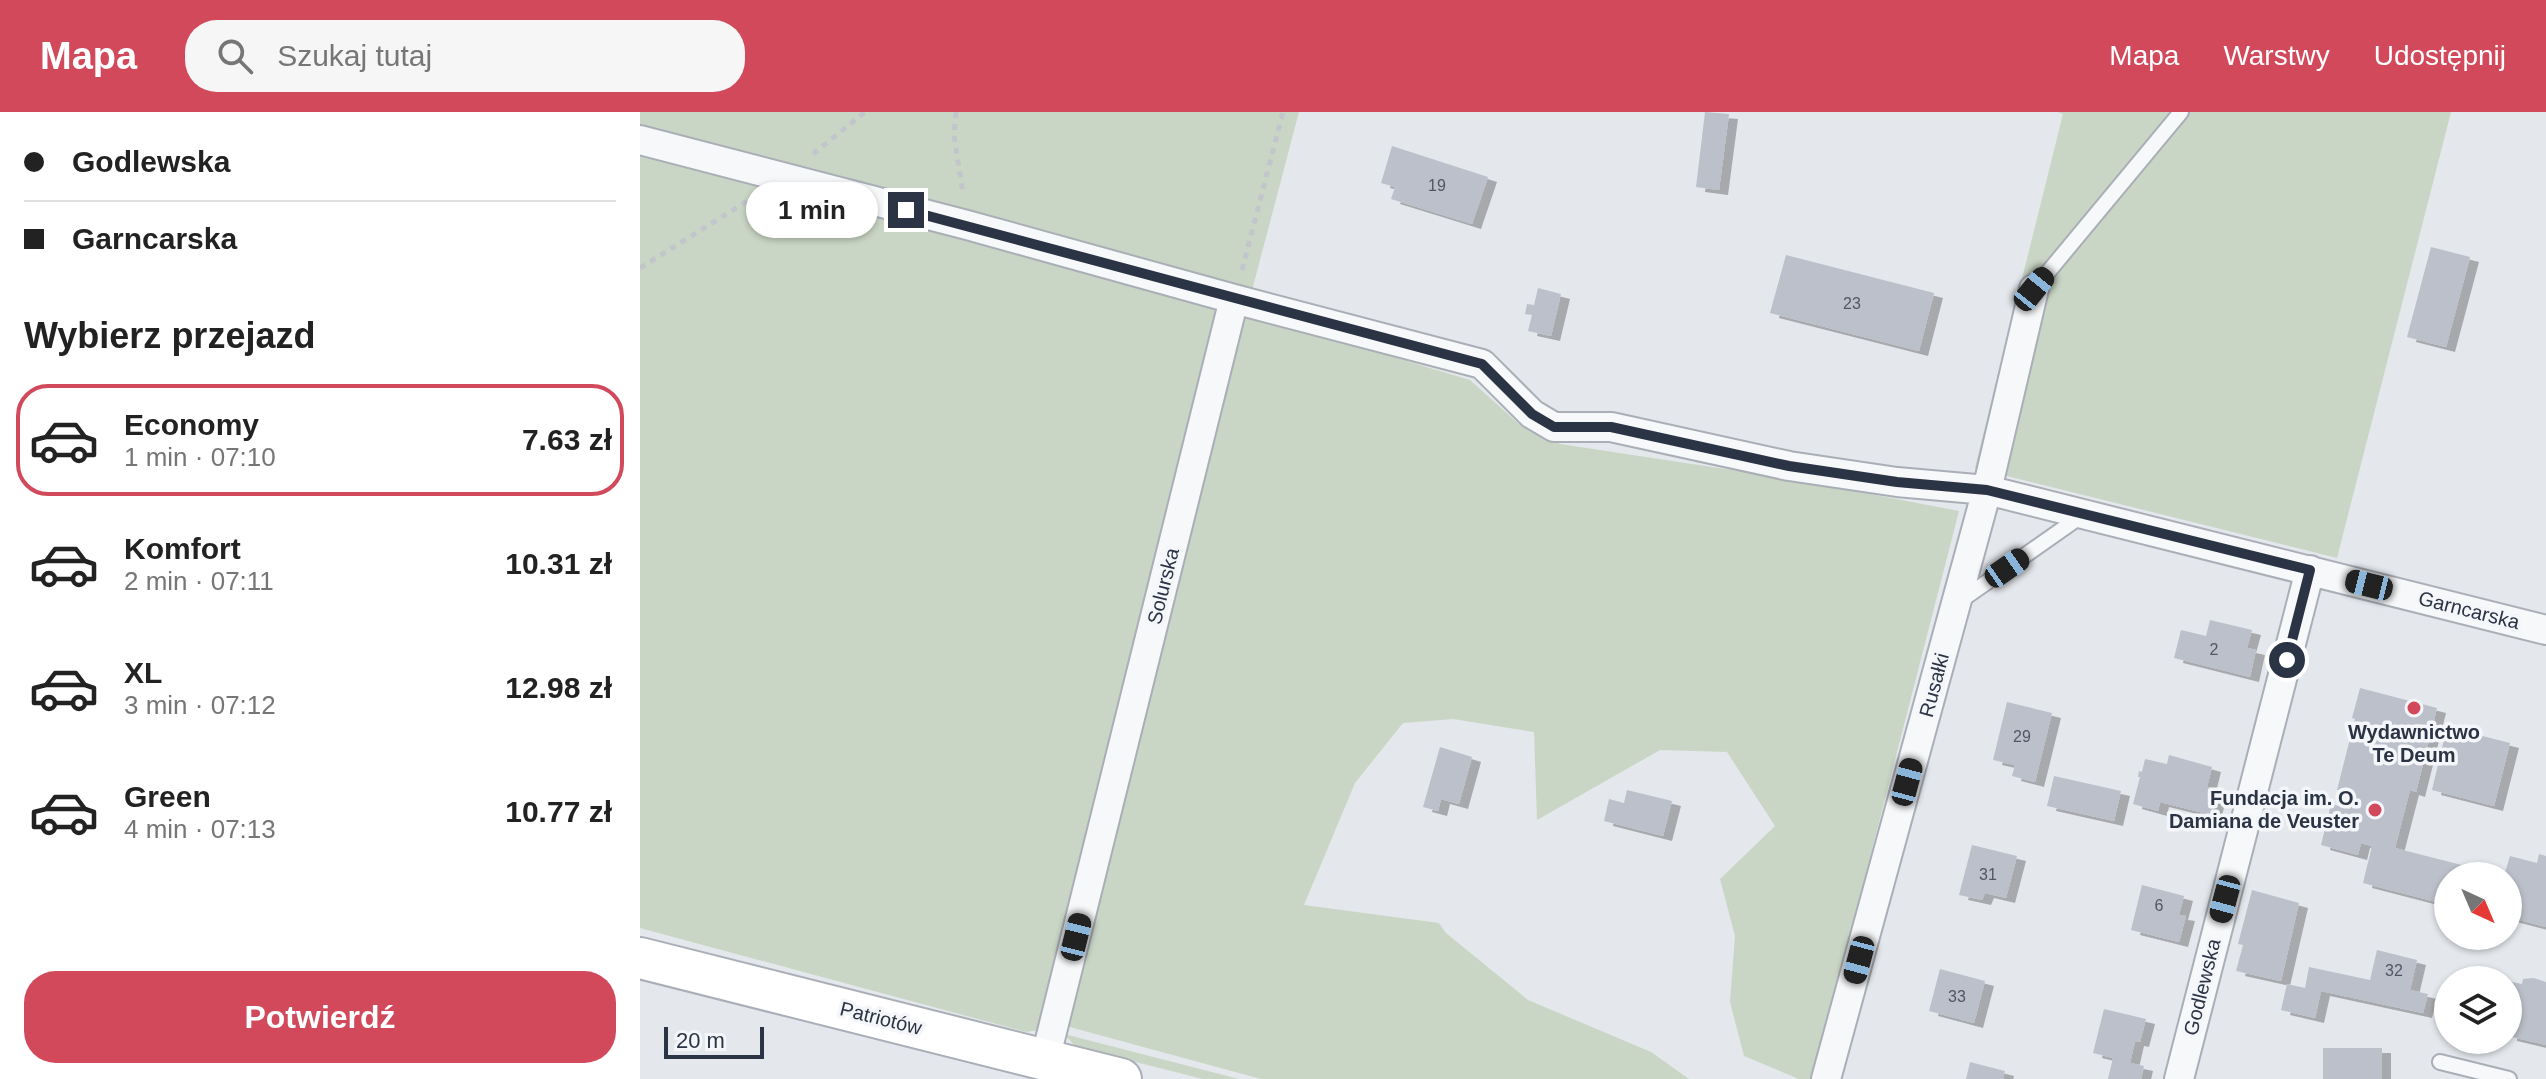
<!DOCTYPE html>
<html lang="pl">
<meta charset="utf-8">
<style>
body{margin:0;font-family:Helvetica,sans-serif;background:#f6f6f6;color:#222;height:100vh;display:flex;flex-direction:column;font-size:30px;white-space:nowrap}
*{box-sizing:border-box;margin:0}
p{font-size:26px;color:#767676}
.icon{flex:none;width:44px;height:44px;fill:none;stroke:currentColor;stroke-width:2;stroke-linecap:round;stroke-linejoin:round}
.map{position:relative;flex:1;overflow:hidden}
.details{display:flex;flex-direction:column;background:#fff;width:640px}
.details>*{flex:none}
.banner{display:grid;align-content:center;height:176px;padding:0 24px;background:#fff}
.needle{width:52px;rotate:136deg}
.tools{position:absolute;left:1794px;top:750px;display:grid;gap:16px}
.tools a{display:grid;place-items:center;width:88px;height:88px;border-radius:50%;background:#fff;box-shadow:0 2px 6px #0004;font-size:40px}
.scale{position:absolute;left:24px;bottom:20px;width:100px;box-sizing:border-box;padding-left:8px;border:4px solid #2b3445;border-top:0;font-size:22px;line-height:28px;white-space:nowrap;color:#2b3445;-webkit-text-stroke:6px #f4f6f9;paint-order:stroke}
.end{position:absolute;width:36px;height:36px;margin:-18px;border:10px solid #2b3445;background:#fff;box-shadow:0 0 0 4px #fff}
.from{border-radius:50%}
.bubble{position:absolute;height:56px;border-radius:28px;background:#fff;box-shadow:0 2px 6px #0004;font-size:26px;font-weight:700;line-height:56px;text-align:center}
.car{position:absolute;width:24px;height:48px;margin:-24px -12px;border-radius:10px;box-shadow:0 0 6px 2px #0007;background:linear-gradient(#222 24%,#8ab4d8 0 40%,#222 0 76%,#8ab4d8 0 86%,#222 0)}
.banner b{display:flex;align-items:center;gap:28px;height:76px;font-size:30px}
.banner b+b{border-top:2px solid #e0e0e0}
.banner i{width:20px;height:20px;background:#222}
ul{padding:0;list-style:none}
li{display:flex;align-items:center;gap:24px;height:112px;margin:0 16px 12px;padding:0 8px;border:4px solid transparent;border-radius:32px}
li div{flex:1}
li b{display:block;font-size:30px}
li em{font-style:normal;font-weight:700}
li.active{border-color:#d1495b}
li>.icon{width:72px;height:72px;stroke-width:1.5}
h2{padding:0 24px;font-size:36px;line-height:96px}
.action{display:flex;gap:16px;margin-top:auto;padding:16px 24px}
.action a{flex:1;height:92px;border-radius:32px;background:#d1495b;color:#fff;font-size:32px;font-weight:700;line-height:92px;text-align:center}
header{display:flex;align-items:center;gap:48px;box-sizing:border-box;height:112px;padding:0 40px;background:#d1495b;color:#fff}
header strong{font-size:38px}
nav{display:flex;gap:44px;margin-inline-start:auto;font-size:28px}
.search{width:560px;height:72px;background:#f6f6f6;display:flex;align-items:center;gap:20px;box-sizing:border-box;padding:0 28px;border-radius:32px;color:#767676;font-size:30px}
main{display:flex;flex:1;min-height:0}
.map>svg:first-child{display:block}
.green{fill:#c9d6c5}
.building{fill:#bbc0ca;filter:url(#shadow)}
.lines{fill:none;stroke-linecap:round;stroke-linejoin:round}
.lane-casing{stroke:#a9aeb7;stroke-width:18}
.street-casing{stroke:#a9aeb7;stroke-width:32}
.secondary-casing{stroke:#a9aeb7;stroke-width:44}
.path{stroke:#c2c5cb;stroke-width:5;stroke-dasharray:6 6;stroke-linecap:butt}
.lane{stroke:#f7f8fa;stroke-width:14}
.street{stroke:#f7f8fa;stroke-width:28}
.secondary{stroke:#fff;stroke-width:40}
.route{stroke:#2b3445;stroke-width:10}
.poi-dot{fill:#d1495b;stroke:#f4f6f9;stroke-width:3}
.labels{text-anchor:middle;stroke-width:7;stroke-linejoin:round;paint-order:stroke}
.number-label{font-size:16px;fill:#4f5766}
.street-label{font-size:20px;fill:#2b3445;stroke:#f4f6f9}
.poi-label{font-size:20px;font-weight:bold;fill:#2b3445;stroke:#f4f6f9}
</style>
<header>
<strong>Mapa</strong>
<div class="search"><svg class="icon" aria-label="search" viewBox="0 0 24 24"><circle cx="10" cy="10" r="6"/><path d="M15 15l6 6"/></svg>Szukaj tutaj</div>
<nav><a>Mapa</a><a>Warstwy</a><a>Udostępnij</a></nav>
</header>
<main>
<section class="details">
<div class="banner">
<b><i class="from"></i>Godlewska</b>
<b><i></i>Garncarska</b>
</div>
<h2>Wybierz przejazd</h2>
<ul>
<li class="active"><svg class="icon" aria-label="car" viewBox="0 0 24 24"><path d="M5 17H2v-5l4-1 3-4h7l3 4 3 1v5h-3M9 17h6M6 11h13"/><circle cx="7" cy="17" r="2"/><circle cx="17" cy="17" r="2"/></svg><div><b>Economy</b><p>1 min · 07:10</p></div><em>7.63 zł</em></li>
<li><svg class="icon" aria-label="car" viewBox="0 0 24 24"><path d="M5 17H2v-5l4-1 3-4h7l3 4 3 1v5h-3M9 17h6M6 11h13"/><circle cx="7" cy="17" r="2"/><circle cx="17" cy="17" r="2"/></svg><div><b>Komfort</b><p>2 min · 07:11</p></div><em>10.31 zł</em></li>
<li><svg class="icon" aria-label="car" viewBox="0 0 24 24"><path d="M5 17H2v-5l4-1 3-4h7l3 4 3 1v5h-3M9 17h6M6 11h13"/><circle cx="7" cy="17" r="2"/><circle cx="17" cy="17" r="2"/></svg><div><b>XL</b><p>3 min · 07:12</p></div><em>12.98 zł</em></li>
<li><svg class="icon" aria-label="car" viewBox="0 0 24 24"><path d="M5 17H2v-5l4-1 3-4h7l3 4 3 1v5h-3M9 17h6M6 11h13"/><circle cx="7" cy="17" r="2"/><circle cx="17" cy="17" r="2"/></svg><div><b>Green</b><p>4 min · 07:13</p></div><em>10.77 zł</em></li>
</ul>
<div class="action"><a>Potwierdź</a></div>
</section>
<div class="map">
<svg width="1906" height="967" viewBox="0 0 1906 967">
<defs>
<filter id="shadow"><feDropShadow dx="9" dy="5" stdDeviation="0" flood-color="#0004"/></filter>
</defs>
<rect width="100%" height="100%" fill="#e4e7ec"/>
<path class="green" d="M0 0H659L606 201 830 268 879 312 920 332 1152 367 1319 399 1173 967H1159L1104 944 1090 890 1095 824 1080 767 1135 714 1087 640 1020 638 897 708 894 620 813 607 763 611 715 671 664 793 799 811 806 821 888 888 1011 940 1049 967H621L426 914 386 920 0 816Z
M1417 0H1811L1697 446 1335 356 1423 2Z
M424 922 599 967H563L436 935Z"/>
<path class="building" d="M1065 0 1089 2 1079 78 1056 75Z
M752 34 848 65 832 112 751 87 755 75 741 71Z
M1791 135 1830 145 1806 235 1767 225Z
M1146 143 1294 181 1279 239 1130 201Z
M898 176 921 182 911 224 888 219 892 203 885 202 887 192 894 193Z
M1570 508 1612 518 1607 536 1616 538 1610 565 1534 546 1541 518 1566 524Z
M1720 576 1797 596 1776 680 1770 678 1755 736 1845 759 1844 764H1808V793L1723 771 1732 734 1721 731 1718 743 1681 733 1691 692 1710 697 1714 682 1697 678 1715 607 1712 606Z
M1367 590 1412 601 1395 670 1372 664 1375 653 1353 648Z
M1807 615 1870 631 1854 694 1792 678Z
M800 635 832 645 819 692 801 687 798 699 783 695Z
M1529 643 1572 655 1567 675 1578 678 1572 703 1520 690 1518 699 1493 692 1500 665H1498L1499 659 1502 660 1505 647 1527 652Z
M1414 664 1481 679 1474 709 1407 694Z
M987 678 1032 689 1023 724 964 709 969 687 984 691Z
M1332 733 1377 744 1366 786 1345 781 1342 788 1319 783Z
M1899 742 1906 744V815L1868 805V764H1864L1870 744 1897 751Z
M1502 773 1544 784 1539 803 1546 804 1539 830 1491 818Z
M1612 778 1659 791 1641 869 1596 859 1603 833 1598 832Z
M1737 838 1777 848 1770 878 1788 882 1783 901 1681 879 1675 906 1641 898 1647 872 1665 876 1669 855 1730 868Z
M1831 856 1860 864 1859 868H1828Z
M1300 857 1345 869 1334 911 1289 899Z
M1894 866 1906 870V933L1868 924V869L1882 872 1883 867Z
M1464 897 1506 907 1500 930 1495 929 1490 951 1504 954 1501 967H1468L1473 946 1453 941Z
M1683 936H1742V967H1683Z
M1330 950 1365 959 1363 967H1326Z"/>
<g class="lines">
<defs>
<path id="lane" d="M1394 177 1541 0
M1320 489 1444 402
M1800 950 1869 967"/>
<path id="street" d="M0 28 327 113 594 187 842 252 892 302 914 315H971L1149 354 1257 370 1347 378 1906 518
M405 948 594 187
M1186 967 1347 378 1394 177
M1539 967 1670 458"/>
<path id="secondary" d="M0 846 481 967"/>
</defs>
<use href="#lane" class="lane-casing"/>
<use href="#street" class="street-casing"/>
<use href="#secondary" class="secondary-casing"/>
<path class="path" d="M316 0 314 24 323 81
M173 42 225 0
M0 156 109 88
M602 158 643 0"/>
<use href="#lane" class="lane"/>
<use href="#street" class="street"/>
<use href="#secondary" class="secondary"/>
</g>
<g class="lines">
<path class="route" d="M266 98 842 252 892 302 914 315H971L1149 354 1257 370 1347 378 1670 458 1647 548"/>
</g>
<g class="poi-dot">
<circle cx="1774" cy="596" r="8"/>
<circle cx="1735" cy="698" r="8"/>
</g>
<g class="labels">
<g class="number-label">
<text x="797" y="79">19</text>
<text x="1212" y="197">23</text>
<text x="1574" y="543">2</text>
<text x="1382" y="630">29</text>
<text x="1348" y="768">31</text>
<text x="1519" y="799">6</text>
<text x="1754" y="864">32</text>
<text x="1317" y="890">33</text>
</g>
<g class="street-label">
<text transform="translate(523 474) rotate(-76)" y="7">Solurska</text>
<text transform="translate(1829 498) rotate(14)" y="7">Garncarska</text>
<text transform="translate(1294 573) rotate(-75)" y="7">Rusałki</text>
<text transform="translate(1562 875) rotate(-76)" y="7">Godlewska</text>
<text transform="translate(241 906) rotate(14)" y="7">Patriotów</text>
</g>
<g class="poi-label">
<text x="1774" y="627">Wydawnictwo<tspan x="1774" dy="23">Te Deum</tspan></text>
<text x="1719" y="693" text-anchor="end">Fundacja im. O.<tspan x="1719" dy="23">Damiana de Veuster</tspan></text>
</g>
</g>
</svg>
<div class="tools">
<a><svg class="needle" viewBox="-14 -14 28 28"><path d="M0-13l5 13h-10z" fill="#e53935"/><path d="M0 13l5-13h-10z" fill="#767676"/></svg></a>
<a><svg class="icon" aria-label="layers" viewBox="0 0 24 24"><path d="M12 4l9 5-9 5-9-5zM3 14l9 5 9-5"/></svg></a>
</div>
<div class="scale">20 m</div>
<i class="end from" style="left:1647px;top:548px"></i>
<i class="end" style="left:266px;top:98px"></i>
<div class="bubble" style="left:106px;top:70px;width:132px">1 min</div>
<i class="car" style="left:1394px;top:177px;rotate:39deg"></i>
<i class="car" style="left:1367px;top:456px;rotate:55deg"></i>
<i class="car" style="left:1729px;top:473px;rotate:284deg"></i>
<i class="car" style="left:1267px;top:670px;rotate:15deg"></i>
<i class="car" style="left:1585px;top:787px;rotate:195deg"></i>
<i class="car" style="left:436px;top:825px;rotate:14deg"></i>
<i class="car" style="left:1219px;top:848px;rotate:195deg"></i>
</div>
</main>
